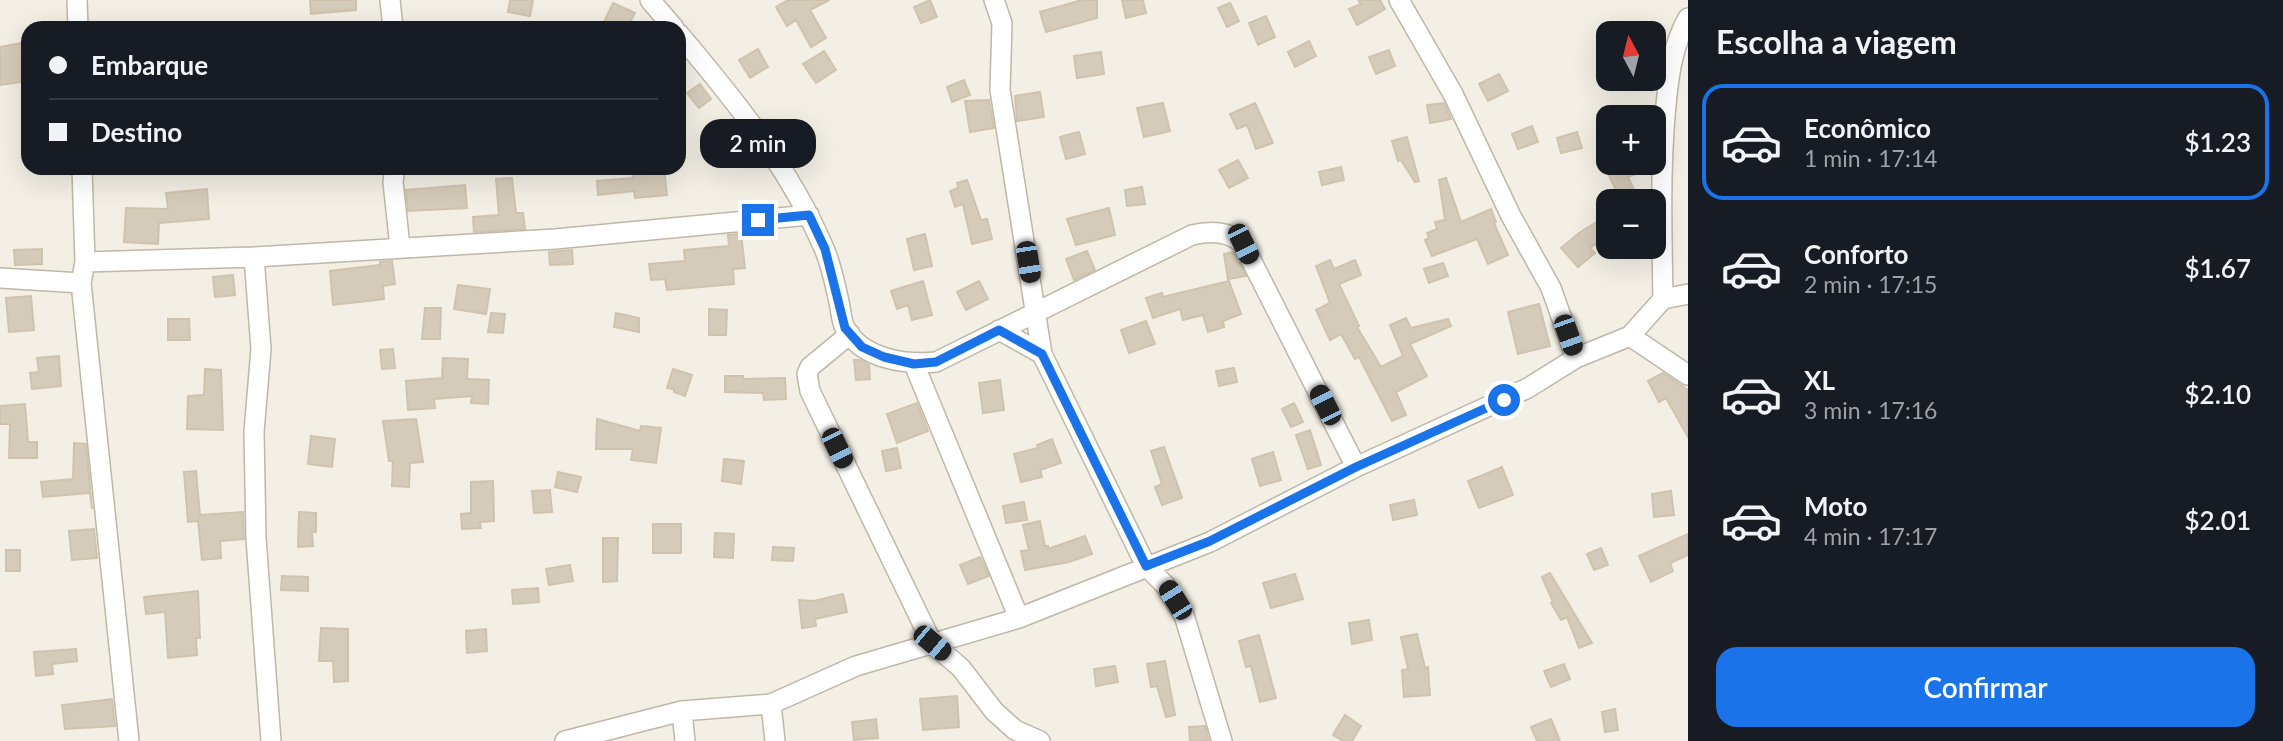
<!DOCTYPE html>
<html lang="pt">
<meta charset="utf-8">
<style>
body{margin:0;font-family:Lato,sans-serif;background:#20242c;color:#f1f3f6;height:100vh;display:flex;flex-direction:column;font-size:26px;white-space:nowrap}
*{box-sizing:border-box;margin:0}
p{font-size:23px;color:#9ea1a6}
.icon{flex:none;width:38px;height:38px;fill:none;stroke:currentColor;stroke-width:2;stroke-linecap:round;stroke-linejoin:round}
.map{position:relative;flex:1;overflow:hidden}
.side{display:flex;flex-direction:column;background:#171b24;width:595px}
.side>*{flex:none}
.banner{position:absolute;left:21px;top:21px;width:665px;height:154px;border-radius:21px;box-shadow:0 7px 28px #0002;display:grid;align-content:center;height:154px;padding:0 28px;background:#171b24}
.needle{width:46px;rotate:353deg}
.tools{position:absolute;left:1596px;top:21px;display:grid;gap:14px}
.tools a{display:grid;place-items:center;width:70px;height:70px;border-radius:14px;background:#171b24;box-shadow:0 7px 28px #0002;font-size:35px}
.end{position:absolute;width:32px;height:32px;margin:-16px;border:9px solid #1a73e8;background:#fff;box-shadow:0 0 0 4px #fff}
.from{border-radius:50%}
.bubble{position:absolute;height:49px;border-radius:21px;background:#171b24;box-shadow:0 7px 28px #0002;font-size:23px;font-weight:600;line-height:49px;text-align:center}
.car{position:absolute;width:21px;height:42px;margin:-21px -10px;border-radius:9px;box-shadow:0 0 5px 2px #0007;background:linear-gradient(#222 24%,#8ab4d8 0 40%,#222 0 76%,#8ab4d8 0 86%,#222 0)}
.banner b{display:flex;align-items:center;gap:24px;height:66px;font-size:26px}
.banner b+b{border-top:2px solid #363941}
.banner i{width:18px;height:18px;background:#f1f3f6}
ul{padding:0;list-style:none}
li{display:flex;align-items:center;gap:21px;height:116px;margin:0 14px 10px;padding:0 14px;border:4px solid transparent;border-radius:21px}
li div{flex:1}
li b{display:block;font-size:26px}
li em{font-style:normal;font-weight:600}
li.on{border-color:#1a73e8}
li>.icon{width:63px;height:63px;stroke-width:1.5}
h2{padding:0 28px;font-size:32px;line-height:84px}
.action{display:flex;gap:14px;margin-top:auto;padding:14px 28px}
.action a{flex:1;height:80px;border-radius:21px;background:#1a73e8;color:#fff;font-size:28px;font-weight:600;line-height:80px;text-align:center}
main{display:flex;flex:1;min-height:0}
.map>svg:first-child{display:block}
.building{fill:#d5cbba;stroke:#d0c3ad;stroke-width:2}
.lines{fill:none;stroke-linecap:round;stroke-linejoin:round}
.minor-casing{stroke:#bfb7a7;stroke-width:22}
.minor{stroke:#fff;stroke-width:19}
.route{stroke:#1a73e8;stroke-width:9}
</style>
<main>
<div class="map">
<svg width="1688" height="741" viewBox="0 0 1688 741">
<rect width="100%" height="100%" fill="#f3efe5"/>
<path class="building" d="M310 0H356V10L311 14Z
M510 0H533L530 16 508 12Z
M788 0H829L810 10 826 38 811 47 796 20 787 26 776 7Z
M930 0 937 17 921 23 914 7Z
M1082 0H1097V18L1046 32 1040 12Z
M1122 0H1143L1146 13 1126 18Z
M1358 0H1380L1385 9 1357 25 1349 9 1361 4Z
M613 3 635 13 627 28H601Z
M1230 3 1239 21 1227 27 1218 8Z
M1266 16 1275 37 1258 45 1249 23Z
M1309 41 1316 56 1295 67 1288 52Z
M28 42V81L0 85V47Z
M758 49 768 67 750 78 739 60Z
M1389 50 1395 66 1376 74 1369 57Z
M824 51 836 70 816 83 803 64Z
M1101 52 1104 74 1077 78 1074 56Z
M1499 74 1508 91 1488 101 1479 84Z
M964 80 970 95 952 102 947 87Z
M700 84 711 99 699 108 687 93Z
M1040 92 1044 117 1017 121 1015 96Z
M989 100 994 128 970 132 965 101Z
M1163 103 1170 131 1144 137 1137 108Z
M1255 103 1273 143 1256 149 1247 125 1237 129 1230 114Z
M1444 103 1451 119 1430 123 1427 105Z
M1532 126 1538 142 1518 149 1512 134Z
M1079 132 1085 154 1066 159 1060 137Z
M1577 132 1582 148 1561 153 1557 138Z
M1407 137 1419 181 1415 182 1401 160 1398 161 1392 141Z
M1238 160 1248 178 1229 188 1219 170Z
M1619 163H1630L1636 174 1628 177 1639 201H1621L1606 169Z
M1341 167 1344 180 1322 185 1319 172Z
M632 168H664L667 195 635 198 634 191 598 195 597 181 633 178Z
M512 178 516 213H523L525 229 474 232 473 217 499 215 496 179Z
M1446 178 1461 222 1491 209 1496 222 1494 223 1508 255 1488 264 1477 239 1432 256 1425 240 1429 238 1427 233 1437 229 1435 222 1445 220 1439 180Z
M967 180 981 220 987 219 992 239 972 244 963 204 955 207 950 191 958 188 957 183Z
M465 185 467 208 408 211 406 190Z
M1142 187 1145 204 1127 206 1125 190Z
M207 189 209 219 159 223 158 244 124 242 126 208 168 209 166 193Z
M1109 208 1115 235 1076 245 1067 219Z
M1608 215V236L1590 248 1595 253 1578 267 1561 248 1579 233Z
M741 234 745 268 733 269 734 284 667 290 665 279 651 280 649 264 685 261 684 250 729 246 728 235Z
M925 234 932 266 914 270 907 239Z
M42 249V264L15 265 14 250Z
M572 250 573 264 550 265 549 252Z
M1087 251 1095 270 1074 280 1066 259Z
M1234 252 1246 276 1228 279 1224 254Z
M1330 260 1334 269 1355 260 1361 275 1339 284 1359 326 1357 327 1381 367 1403 356 1390 325 1406 318 1411 328 1448 319 1451 326 1410 344 1427 376 1396 392 1406 415 1392 421 1359 357 1355 359 1341 334 1330 340 1316 310 1330 303 1316 266Z
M392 261 395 284 383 286 384 299 333 305 330 271 380 265V262Z
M1443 263 1448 276 1429 283 1424 269Z
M233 275 235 295 215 297 213 277Z
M923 281 932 315 912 320 908 305 897 309 891 291Z
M979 281 988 299 966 310 957 292Z
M1229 281 1241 314 1223 321 1224 327 1208 332 1203 315 1183 320 1180 309 1153 318 1146 298 1162 293 1163 297Z
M458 285 490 289 486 314 454 309Z
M31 296 34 330 9 332 6 298Z
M1539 304 1550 346 1518 354 1508 312Z
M425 308H441L440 339H422Z
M709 309 727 310 726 335H709Z
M491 313 505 314 503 333 488 332Z
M616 313 639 318V332L614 327Z
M168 319H189L190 340H168Z
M1146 321 1155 344 1129 353 1121 330Z
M393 349 395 368 382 369 380 350Z
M59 356 61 386 32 389 30 373 39 372 37 358Z
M443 358 468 359 467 379 489 380 488 404 471 403 472 396 434 399 435 408 408 410 406 381 442 378Z
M854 360H860L869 365 870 379 856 380Z
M1234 368 1237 382 1219 386 1216 371Z
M205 369 221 370 223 430 187 429 188 396 204 395Z
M673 369 692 375 685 396 674 392V389L667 388Z
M1663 373 1688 390V437L1666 398 1659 402 1648 381Z
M725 376H743V379L785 378 786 399 764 400 763 393 725 392Z
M1000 380 1004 410 983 413 979 383Z
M917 403 928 431 897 443 887 414Z
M1294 403 1303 422 1291 427 1282 409Z
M25 404 28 442H37V458H9L10 424H0V406Z
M416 419 423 462 410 463 409 487 392 486 393 461H389L383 421Z
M597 419 640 431 641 426 661 428 656 463 631 460 633 449H596Z
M1310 430 1321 465 1308 469 1296 435Z
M311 436 335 439 332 467 308 464Z
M1052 439 1061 463 1040 470 1042 477 1021 482 1014 454 1038 448 1037 445Z
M74 443 86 444 92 509 90 493 43 497 41 482 73 479Z
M1164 447 1182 498 1162 505 1155 487 1162 484 1151 451Z
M897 448 901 468 886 471 882 451Z
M1273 452 1281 480 1260 486 1252 459Z
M724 459 744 461 741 484 722 481Z
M1502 467 1513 495 1479 508 1468 481Z
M196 471 200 515 243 512 244 539 220 541 221 558 202 560 198 521 188 522 184 472Z
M558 472 581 477 577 492 555 487Z
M493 481 494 521 480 522 481 528 462 529 461 514 471 513V482Z
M550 490 552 512 534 513 532 491Z
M1671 491 1674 515 1654 517 1652 494Z
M1414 500 1417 515 1393 520 1390 505Z
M1024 502 1027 520 1006 523 1003 506Z
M299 512 316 513V532H312L313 546 298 547Z
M1040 521 1045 546H1048V549L1085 536 1092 554 1069 562 1025 570 1021 551 1029 550 1023 525Z
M653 524H681V553H653Z
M94 529 97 558 72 560 69 531Z
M715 533 734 534 733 558 714 557Z
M1688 534V555L1670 563 1673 571 1651 582 1639 556Z
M603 538H618L617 581 603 582Z
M773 547 794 548 793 561 772 560Z
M1601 548 1608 565 1594 570 1587 554Z
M6 550H20V571H6Z
M980 557 989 576 968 584 960 565Z
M570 565 573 581 549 585 546 569Z
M1550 573 1592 643 1579 648 1567 617 1561 620 1551 603 1553 602 1542 577Z
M1295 574 1303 599 1271 608 1263 583Z
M282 576 308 577V591L281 590Z
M538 588 539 602 513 604 512 590Z
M198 591 200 638H196L197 655 168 658 165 612 146 614 144 597Z
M843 594 847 612 815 619 816 626 802 628 799 600 814 601Z
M1369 620 1372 640 1352 644 1349 623Z
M321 628 348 629V681L334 682 333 661H319Z
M486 629 487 651 467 653 466 631Z
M1417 634 1425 668 1428 667 1430 695 1404 697 1402 670 1408 669 1401 637Z
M1259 635 1276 698 1260 702 1251 666 1246 667 1239 641Z
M76 649 77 661 52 664 53 674 36 676 34 652Z
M1165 661 1175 715 1166 717 1157 686 1151 687 1147 664Z
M1564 664 1570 679 1551 687 1544 671Z
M1115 666 1118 682 1096 686 1094 669Z
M957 696 959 727 923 730 920 699Z
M112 699 115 726 65 729 62 705Z
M1615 709 1618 730 1605 732 1602 712Z
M1345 715 1361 726 1352 741H1343L1333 735Z
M876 719 878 738 854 740 852 722Z
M1551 719 1560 741H1537L1531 727Z
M1205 726 1209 741H1190L1189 727Z"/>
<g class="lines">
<defs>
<path id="minor" d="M77 0 78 28
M390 0 393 28
M650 0 674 28
M994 0 1002 23 1000 90 1042 354 1146 566 1165 585 1184 615 1222 741
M1399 0 1453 94 1511 216 1551 288 1576 358
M679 34C734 99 789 167 823 246 831 263 835 284 839 302 841 310 841 321 845 328 862 359 905 365 936 362L1192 235C1209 231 1229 231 1243 244L1356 467
M82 168 85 262 81 283 129 741
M395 168 393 182 400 247
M254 257 261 349 254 432 256 538 271 741
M85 262 254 257 555 239 809 215
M0 278 81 283
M1663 299C1662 237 1660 177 1665 116 1668 82 1671 48 1688 18
M999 330 1042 354
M850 334 810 367 807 374 810 391 932 643 961 668 994 711 1015 730 1040 741
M1630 336 1688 375
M914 364 1019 618
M771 704 775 741
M682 711 685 741
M565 741 682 711 771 704 856 666 1019 618 1210 542 1356 467 1528 388 1576 358 1630 336 1663 299 1688 294"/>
</defs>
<use href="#minor" class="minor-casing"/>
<use href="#minor" class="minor"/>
</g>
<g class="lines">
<path class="route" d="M758 220 809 215 825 249 845 328 862 347 884 357 914 364 936 362 999 330 1042 354 1146 566 1210 541 1356 467 1504 400"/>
</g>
</svg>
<div class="tools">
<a><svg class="needle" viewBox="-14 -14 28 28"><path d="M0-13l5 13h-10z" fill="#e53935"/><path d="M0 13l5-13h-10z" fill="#9ea1a6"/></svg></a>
<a>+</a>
<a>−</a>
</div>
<i class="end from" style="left:1504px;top:400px"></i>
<i class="end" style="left:758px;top:220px"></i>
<div class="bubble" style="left:700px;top:119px;width:116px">2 min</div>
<i class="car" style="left:1243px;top:244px;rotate:154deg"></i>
<i class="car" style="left:1028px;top:262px;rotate:171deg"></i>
<i class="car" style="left:1568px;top:335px;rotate:160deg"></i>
<i class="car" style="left:1325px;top:405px;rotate:333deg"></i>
<i class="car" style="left:837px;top:448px;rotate:154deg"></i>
<i class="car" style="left:1175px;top:600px;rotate:328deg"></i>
<i class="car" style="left:932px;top:643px;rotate:130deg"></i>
<div class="banner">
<b><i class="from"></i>Embarque</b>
<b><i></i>Destino</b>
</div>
</div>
<section class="side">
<h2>Escolha a viagem</h2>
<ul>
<li class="on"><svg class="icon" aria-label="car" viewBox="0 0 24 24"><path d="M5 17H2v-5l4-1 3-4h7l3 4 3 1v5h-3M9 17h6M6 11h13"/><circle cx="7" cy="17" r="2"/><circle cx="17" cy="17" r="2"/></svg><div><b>Econômico</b><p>1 min · 17:14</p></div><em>$1.23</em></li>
<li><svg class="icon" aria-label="car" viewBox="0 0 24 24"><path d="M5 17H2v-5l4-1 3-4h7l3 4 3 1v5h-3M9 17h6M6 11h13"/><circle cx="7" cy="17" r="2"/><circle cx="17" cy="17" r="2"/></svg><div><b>Conforto</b><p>2 min · 17:15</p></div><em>$1.67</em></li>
<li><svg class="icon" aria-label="car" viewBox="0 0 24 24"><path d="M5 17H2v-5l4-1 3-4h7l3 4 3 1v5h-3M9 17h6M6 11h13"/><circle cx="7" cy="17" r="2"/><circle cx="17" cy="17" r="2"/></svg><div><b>XL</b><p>3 min · 17:16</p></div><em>$2.10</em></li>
<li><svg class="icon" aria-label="car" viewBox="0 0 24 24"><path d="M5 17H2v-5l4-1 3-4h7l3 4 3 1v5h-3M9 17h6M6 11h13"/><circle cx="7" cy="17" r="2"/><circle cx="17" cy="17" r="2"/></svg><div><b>Moto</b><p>4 min · 17:17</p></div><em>$2.01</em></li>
</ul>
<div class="action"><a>Confirmar</a></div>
</section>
</main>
